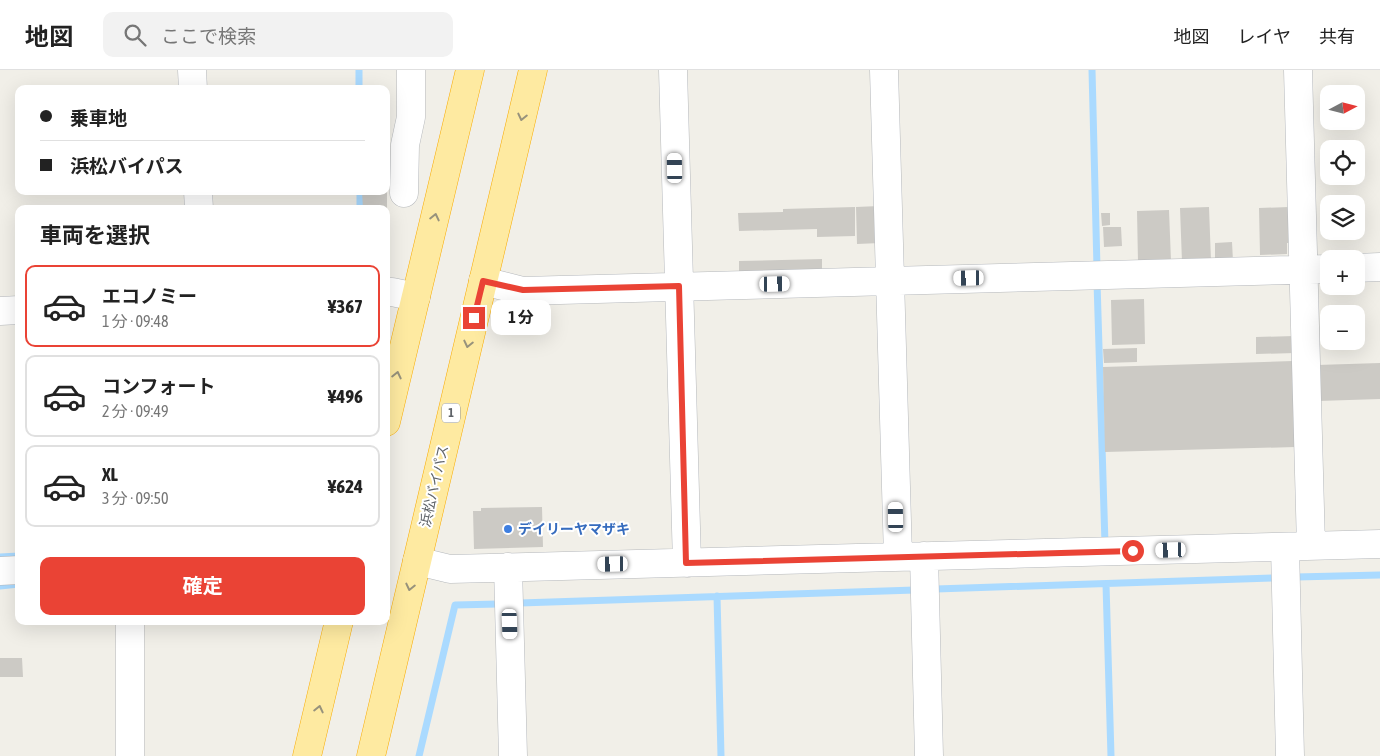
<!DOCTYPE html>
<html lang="ja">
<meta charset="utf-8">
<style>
body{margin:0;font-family:"Asap Condensed","Noto Sans JP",sans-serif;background:#f2f2f2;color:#222;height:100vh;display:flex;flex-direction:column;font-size:19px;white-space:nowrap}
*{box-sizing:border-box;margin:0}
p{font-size:16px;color:#767676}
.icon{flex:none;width:28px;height:28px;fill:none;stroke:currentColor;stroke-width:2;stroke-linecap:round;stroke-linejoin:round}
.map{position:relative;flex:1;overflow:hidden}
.panel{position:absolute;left:15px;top:135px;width:375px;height:420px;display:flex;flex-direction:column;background:#fff;border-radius:10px;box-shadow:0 5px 20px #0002}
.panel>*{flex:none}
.banner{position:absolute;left:15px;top:15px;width:375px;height:110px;border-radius:10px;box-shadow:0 5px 20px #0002;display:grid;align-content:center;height:110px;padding:0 25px;background:#fff}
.needle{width:32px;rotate:83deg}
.buttons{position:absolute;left:1320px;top:15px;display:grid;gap:10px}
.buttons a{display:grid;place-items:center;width:45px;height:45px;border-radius:10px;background:#fff;box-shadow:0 5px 20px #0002;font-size:25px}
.end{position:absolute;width:22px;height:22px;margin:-11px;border:6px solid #ea4335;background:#fff;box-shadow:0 0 0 2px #fff}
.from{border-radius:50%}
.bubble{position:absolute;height:35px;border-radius:10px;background:#fff;box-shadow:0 5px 20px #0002;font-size:16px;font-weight:700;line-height:35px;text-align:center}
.car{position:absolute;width:15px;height:30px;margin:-15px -8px;border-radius:6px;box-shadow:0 0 4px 1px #0007;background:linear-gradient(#fff 24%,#345 0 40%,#fff 0 76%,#345 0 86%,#fff 0)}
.banner b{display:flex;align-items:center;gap:18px;height:48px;font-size:19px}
.banner b+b{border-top:1px solid #e0e0e0}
.banner i{width:12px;height:12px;background:#222}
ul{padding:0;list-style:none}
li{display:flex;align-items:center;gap:15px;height:82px;margin:0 10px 8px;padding:0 15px;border:2px solid #e0e0e0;border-radius:10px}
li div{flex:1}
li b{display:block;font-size:19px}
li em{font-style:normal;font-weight:700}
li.selected{border-color:#ea4335}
li>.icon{width:45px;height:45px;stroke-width:1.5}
h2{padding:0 25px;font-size:22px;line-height:60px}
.cta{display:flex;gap:10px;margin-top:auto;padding:10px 25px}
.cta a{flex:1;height:58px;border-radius:10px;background:#ea4335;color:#fff;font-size:20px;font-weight:700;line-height:58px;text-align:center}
header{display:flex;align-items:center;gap:30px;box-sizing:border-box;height:70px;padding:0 25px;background:#fff;border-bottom:1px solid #e0e0e0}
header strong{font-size:24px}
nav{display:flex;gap:28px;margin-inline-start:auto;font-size:18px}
.search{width:350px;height:45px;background:#f2f2f2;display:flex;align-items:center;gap:12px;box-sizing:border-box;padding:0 18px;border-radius:10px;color:#767676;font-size:19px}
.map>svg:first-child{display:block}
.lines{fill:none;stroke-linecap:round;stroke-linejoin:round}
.stream{stroke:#aadaff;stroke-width:7}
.building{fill:#cccac5}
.minor-casing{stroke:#b5b8bc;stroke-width:29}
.trunk-casing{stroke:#f9ab00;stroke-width:29}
.minor{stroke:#fff;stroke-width:28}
.trunk{stroke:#feeaa1;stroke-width:28}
.oneway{stroke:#97927c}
.route{stroke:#ea4335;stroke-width:6}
.shop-dot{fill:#3f7fe0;stroke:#fff;stroke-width:2}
.labels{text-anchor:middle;stroke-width:4;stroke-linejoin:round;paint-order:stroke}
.shield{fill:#fff;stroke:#8f9295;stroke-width:1}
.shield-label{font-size:12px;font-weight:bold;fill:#5f6368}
.street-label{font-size:14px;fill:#5f6368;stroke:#fff}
.shop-label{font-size:14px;font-weight:bold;fill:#366cbe;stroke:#fff;text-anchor:start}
</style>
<header>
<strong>地図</strong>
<div class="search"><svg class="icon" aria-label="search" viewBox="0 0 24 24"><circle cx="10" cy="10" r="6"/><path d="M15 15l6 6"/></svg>ここで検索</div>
<nav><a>地図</a><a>レイヤ</a><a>共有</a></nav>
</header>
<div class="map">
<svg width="1380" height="686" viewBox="0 0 1380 686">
<rect width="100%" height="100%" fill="#f1efe8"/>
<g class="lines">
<path class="stream" d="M359 0V19
M1092 0 1097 198
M360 121V139
M1097 212 1105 474
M0 487 19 486
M1296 507 1380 505
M1106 514 1111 686
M0 516 19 514
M936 519 1275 508
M717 526 721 686
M520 533 915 520
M419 686 455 535 498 534"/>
</g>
<path class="building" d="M362 121H387V139H363Z
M879 136 880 173 857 174 856 137Z
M855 137V166L817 167V159L739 161 738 143 783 142V139Z
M1209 137 1211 191 1182 192 1180 138Z
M1289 137 1291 173H1287V184L1260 185 1259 138Z
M1169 140 1171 191 1138 192 1137 141Z
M1101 143H1110V155L1102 156Z
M1103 157H1121L1122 176 1104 177Z
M1232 172 1233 191H1215V173Z
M822 189V203L739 205V191Z
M1144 229 1145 274 1112 275 1111 230Z
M1294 266 1295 283 1256 284V267Z
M1137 278V292L1104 293 1103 279Z
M1293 291 1295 377 1105 382 1103 297Z
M1380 293V329L1318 331 1317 295Z
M542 437 543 477 474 479 473 441H481V438Z
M0 588H22L23 607H0Z"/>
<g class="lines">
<defs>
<path id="minor" d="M192 0 193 19
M673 0 687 493
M884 0 898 487
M1298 0 1311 476
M198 121 199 139
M404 123 405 75 411 47V0
M1356 198 1380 197
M483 211 523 221 1329 199
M386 222H392L416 227
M0 241 19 240
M1285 477 1290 686
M924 486 929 686
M417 491 450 499 1380 474
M508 497 513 686
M0 501 19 500
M130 686V551"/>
<path id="trunk" d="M386 352 470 0
M307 686 339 551
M371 686 533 0"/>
</defs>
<use href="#minor" class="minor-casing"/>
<use href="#trunk" class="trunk-casing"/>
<use href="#minor" class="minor"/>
<use href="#trunk" class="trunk"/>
</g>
<defs><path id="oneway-chevron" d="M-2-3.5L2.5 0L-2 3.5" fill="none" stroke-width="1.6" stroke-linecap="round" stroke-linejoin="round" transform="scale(1.25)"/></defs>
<g class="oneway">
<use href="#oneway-chevron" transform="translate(522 47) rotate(103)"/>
<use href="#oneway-chevron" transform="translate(435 147) rotate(-77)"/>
<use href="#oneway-chevron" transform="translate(468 274) rotate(103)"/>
<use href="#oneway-chevron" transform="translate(397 305) rotate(-77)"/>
<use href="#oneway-chevron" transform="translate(410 517) rotate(103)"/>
<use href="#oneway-chevron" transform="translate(319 639) rotate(-77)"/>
</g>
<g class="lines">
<path class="route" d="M474 248 483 211 523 220 679 216 686 493 1133 481"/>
</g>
<circle class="shop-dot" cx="508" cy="459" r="5"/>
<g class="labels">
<rect class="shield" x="442" y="333.5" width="18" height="19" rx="4"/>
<g class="shield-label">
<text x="451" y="347">1</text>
</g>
<g class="street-label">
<text transform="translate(434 416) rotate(-77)" y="5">浜松バイパス</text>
</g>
<g class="shop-label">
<text x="518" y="464">デイリーヤマザキ</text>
</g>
</g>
</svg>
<div class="buttons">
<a><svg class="needle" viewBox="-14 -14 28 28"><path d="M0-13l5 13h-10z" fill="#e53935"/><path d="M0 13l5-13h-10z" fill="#767676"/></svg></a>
<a><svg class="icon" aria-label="locate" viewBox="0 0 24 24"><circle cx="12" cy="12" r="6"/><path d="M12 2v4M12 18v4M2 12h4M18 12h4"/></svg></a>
<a><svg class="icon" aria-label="layers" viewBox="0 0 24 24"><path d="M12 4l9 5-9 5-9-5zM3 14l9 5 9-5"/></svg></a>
<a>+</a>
<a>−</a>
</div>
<i class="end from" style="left:1133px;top:481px"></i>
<i class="end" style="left:474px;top:248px"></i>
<div class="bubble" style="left:491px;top:230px;width:60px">1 分</div>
<i class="car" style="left:675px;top:98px;rotate:359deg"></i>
<i class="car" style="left:969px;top:208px;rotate:269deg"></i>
<i class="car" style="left:775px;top:214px;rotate:89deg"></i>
<i class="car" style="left:896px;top:447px;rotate:359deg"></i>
<i class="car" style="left:1171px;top:480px;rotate:268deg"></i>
<i class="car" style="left:613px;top:494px;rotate:269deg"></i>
<i class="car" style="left:510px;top:554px;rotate:178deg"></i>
<div class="banner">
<b><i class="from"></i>乗車地</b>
<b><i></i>浜松バイパス</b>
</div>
<section class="panel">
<h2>車両を選択</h2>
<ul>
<li class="selected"><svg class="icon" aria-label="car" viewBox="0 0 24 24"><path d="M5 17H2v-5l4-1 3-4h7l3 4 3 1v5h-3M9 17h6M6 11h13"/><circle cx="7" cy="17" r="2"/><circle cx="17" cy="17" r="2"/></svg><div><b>エコノミー</b><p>1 分 · 09:48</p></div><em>¥367</em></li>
<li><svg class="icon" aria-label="car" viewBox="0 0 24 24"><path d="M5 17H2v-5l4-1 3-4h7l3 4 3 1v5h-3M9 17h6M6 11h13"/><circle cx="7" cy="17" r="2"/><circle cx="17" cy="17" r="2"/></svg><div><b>コンフォート</b><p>2 分 · 09:49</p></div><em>¥496</em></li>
<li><svg class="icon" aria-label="car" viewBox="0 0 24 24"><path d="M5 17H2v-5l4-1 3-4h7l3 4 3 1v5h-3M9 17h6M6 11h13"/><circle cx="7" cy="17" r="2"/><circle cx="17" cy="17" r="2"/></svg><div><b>XL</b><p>3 分 · 09:50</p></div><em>¥624</em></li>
</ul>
<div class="cta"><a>確定</a></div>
</section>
</div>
